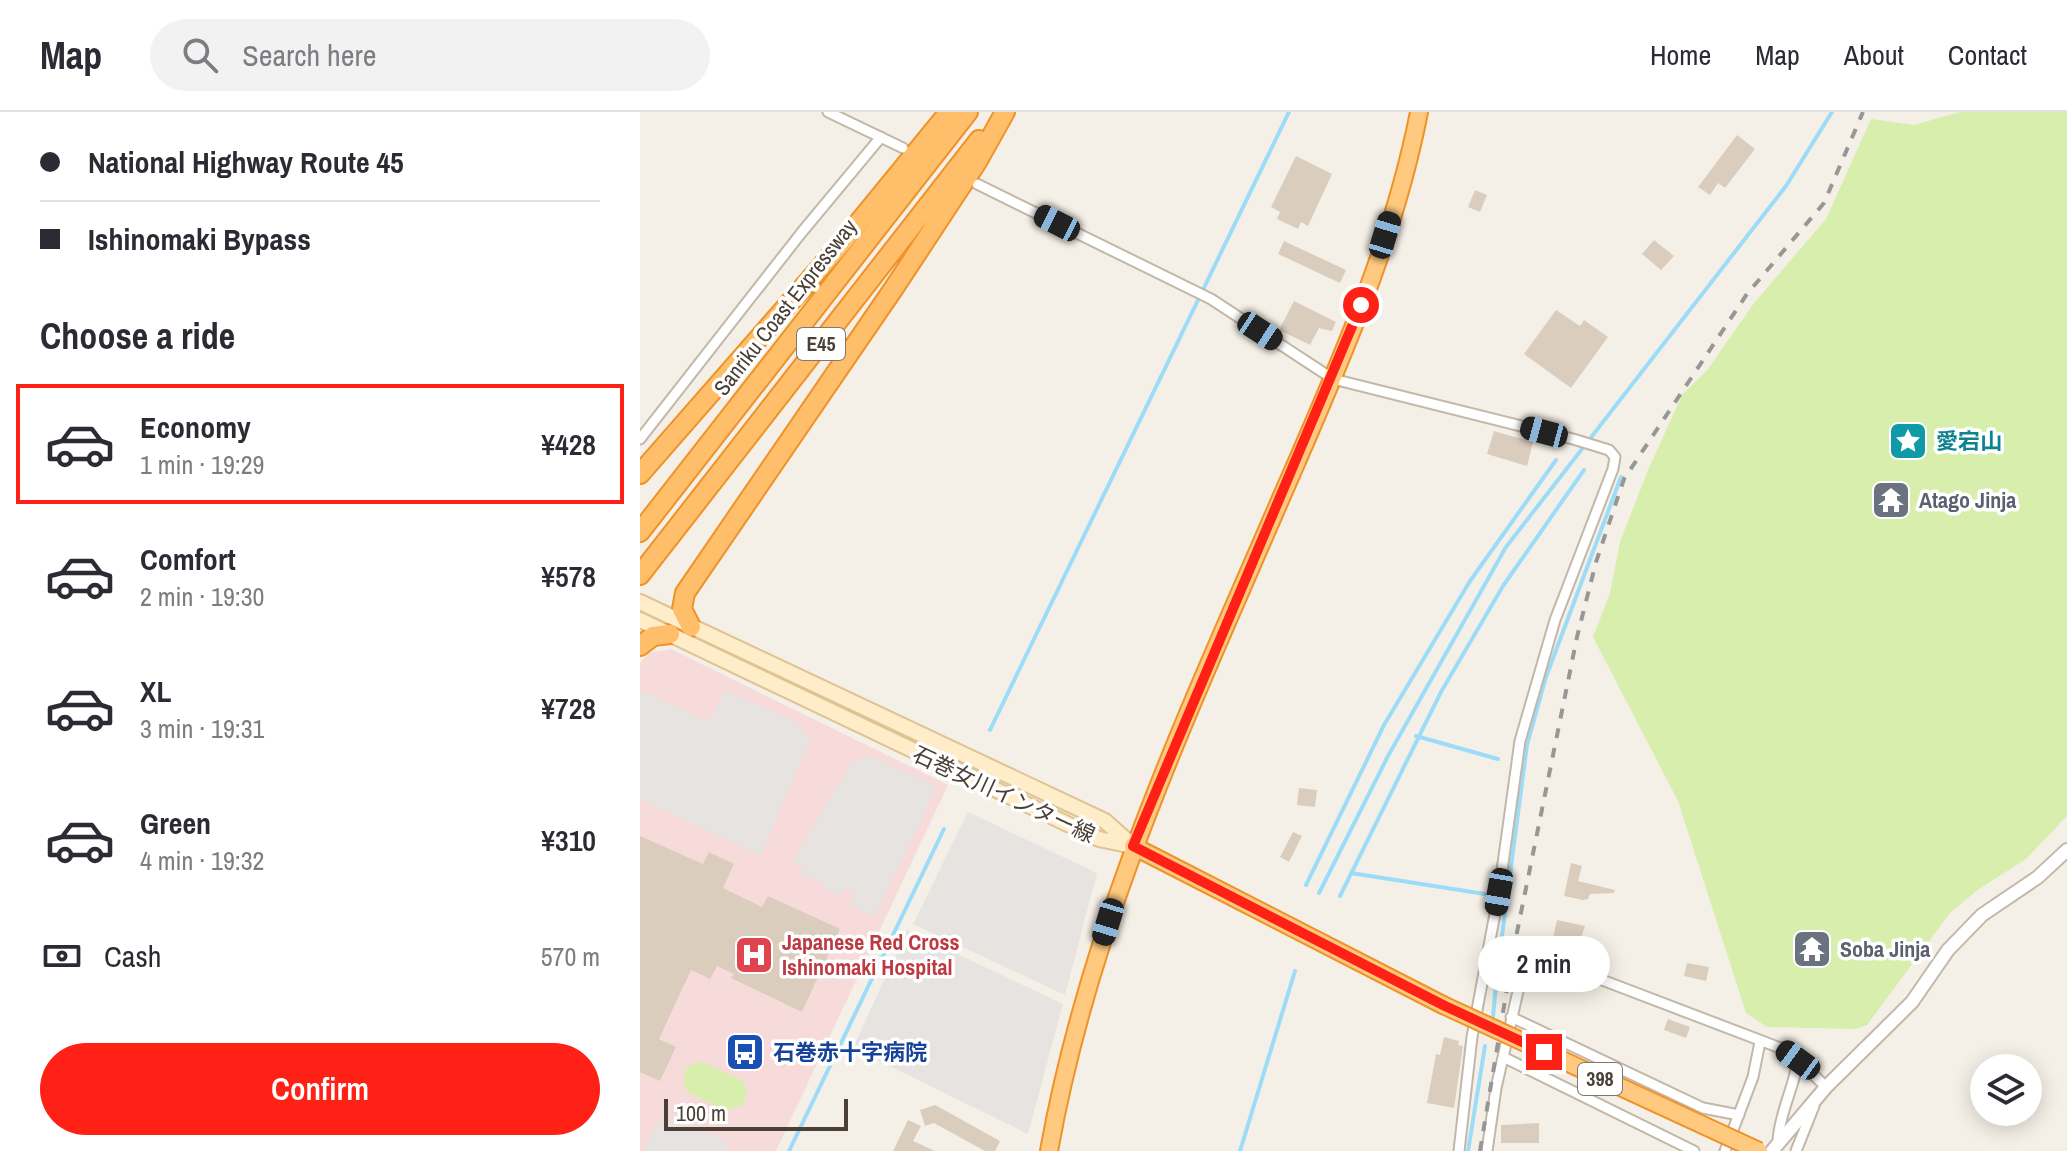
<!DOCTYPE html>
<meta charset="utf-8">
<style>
body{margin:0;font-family:"Archivo Narrow","Noto Sans JP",sans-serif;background:#f2f2f3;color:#2b2b33;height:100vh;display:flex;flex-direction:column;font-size:30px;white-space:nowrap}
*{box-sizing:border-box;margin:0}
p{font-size:26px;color:#7c7c81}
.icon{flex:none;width:44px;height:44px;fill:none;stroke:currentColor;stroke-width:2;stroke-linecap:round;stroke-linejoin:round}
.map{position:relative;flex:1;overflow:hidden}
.details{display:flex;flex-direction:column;background:#fff;width:640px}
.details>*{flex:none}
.guide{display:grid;align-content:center;height:176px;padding:0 40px;background:#fff}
.buttons{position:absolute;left:1330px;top:942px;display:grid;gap:16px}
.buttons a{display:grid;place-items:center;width:72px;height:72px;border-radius:50%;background:#fff;box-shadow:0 4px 20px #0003;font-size:40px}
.scale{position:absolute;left:24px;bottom:20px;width:184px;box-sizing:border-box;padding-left:8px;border:4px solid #4a4035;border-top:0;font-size:22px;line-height:28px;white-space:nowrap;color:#4a4035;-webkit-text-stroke:6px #fff;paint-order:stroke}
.end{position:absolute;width:36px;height:36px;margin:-18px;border:10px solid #ff2115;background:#fff;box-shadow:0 0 0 4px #fff}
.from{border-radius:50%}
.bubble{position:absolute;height:56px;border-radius:28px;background:#fff;box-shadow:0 4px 20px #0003;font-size:26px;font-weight:600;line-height:56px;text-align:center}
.car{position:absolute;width:24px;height:48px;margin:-24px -12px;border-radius:10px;box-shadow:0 0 6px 2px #0007;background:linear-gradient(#222 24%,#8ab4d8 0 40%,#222 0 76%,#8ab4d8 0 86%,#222 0)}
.guide b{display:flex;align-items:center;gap:28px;height:76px;font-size:30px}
.guide b+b{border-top:2px solid #e1e1e2}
.guide i{width:20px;height:20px;background:#2b2b33}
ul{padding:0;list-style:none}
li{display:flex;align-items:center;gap:24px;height:120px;margin:0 16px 12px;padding:0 24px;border:4px solid transparent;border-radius:0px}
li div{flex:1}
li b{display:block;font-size:30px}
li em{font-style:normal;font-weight:600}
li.on{border-color:#ff2115}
li>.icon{width:72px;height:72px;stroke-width:1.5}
h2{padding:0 40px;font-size:36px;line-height:96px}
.pay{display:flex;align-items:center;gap:20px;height:88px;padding:0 40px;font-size:30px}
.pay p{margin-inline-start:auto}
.cta{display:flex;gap:16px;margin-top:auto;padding:16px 40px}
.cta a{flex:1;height:92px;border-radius:48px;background:#ff2115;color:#fff;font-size:32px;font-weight:600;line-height:92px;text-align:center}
header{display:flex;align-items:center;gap:48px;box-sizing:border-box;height:112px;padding:0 40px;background:#fff;border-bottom:2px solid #e1e1e2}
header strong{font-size:38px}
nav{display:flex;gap:44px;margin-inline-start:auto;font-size:28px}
.search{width:560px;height:72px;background:#f2f2f3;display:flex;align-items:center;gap:20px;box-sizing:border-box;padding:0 28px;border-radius:44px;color:#7c7c81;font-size:30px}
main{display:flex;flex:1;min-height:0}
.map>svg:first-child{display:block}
.medical{fill:#f7dbda}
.green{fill:#d7eeac}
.parking{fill:#e6e3e0}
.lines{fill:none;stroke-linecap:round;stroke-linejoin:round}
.stream{stroke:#9ddcf8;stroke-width:4}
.building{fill:#dbcdbe}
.minor-casing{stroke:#c2b7a9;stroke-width:13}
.tertiary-casing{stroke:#c2b7a9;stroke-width:16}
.secondary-casing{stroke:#dec394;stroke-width:18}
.trunk-casing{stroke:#ef9228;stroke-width:20}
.motorway-casing{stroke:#ef9228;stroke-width:22}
.minor{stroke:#fff;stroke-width:9}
.tertiary{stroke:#fff;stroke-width:12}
.secondary{stroke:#ffecc8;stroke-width:14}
.trunk{stroke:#ffca80;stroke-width:16}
.motorway{stroke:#ffbe69;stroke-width:18}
.rail{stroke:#979797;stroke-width:4;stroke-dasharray:10 10;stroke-linecap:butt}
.trunk-bridge-casing{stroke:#ef9228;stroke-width:20;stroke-linecap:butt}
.trunk-bridge{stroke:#ffca80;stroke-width:16}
.route{stroke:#ff2115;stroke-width:10}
.labels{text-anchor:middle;stroke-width:7;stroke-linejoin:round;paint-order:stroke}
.shield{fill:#fff;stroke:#807972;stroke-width:2}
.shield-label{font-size:20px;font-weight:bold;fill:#4a4035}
.street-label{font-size:22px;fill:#4a4035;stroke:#fff}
.culture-label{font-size:22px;font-weight:bold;fill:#0d838f;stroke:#fff;text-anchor:start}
.worship-label{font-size:22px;font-weight:bold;fill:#5b616d;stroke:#fff;text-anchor:start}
.health-label{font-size:22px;font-weight:bold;fill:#be3a42;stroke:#fff;text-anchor:start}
.transit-label{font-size:22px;font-weight:bold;fill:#164399;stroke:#fff;text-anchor:start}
</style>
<header>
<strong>Map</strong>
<div class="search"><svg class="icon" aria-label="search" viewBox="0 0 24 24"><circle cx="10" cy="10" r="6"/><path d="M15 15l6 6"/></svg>Search here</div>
<nav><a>Home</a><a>Map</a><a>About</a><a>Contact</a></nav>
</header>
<main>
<section class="details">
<div class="guide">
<b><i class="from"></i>National Highway Route 45</b>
<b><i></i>Ishinomaki Bypass</b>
</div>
<h2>Choose a ride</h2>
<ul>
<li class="on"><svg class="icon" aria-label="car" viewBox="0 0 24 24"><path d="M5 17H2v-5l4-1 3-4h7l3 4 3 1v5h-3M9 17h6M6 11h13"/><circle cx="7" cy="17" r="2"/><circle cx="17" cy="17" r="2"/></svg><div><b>Economy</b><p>1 min · 19:29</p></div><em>¥428</em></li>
<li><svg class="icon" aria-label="car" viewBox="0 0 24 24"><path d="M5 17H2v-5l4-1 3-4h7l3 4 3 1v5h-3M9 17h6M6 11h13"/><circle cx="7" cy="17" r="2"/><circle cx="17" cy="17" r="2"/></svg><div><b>Comfort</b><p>2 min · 19:30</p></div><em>¥578</em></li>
<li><svg class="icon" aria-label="car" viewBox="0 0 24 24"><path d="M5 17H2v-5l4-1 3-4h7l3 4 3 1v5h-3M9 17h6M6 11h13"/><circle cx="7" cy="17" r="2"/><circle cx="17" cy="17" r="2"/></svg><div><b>XL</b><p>3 min · 19:31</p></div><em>¥728</em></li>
<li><svg class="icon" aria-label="car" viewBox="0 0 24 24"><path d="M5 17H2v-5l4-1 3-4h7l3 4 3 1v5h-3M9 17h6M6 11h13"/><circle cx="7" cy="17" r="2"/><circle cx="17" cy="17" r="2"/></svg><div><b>Green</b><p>4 min · 19:32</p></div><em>¥310</em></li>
</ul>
<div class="pay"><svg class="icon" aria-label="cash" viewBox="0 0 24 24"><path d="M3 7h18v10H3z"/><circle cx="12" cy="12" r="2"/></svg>Cash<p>570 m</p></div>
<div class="cta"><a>Confirm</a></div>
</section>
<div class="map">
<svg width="1427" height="1039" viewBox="0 0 1427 1039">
<rect width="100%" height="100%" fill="#f5f0e7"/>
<path class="medical" d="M31 537 308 673 136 1039H0V551L9 541Z"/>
<path class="green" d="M1320 0H1427V704L1386 747 1336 779 1310 801 1227 913 1216 917 1127 915 1106 901 1038 689 953 525 970 481 980 430 1008 358 1042 283 1068 257 1114 191 1186 107 1231 7 1274 13Z
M65 951 102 968 107 980 104 992 87 999 47 980 43 967 46 957 56 950Z"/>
<path class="parking" d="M0 578 64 608 72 605 85 578 159 612 169 628 121 744 0 687Z
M229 644 292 672 295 678 234 805 210 792 215 780 205 775 200 784 185 777 187 773 159 761 163 753 153 749 212 650Z
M328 700 457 761 425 883 273 812Z
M267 818 423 892 388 1022 213 936Z
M33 1004 89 1031 85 1039H4L17 1010 27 1015Z"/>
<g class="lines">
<path class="stream" d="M350 618 649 0
M776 624 858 647
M711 761 845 782
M666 773 744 613 830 469 916 348
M679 781 748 644 866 435 1146 74 1192 0
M700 784 801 580 863 474 944 358
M861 831 887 633 906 565 981 365
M853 905 858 849
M149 1039 304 717
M600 1039 655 859
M828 1039 845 934"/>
</g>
<path class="building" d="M1097 23 1115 37 1085 76 1078 71 1070 83 1058 75Z
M656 44 692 62 668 114 661 110 658 117 637 107 640 100 631 95Z
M835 78 847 83 840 100 828 95Z
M1014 128 1034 144 1021 158 1002 142Z
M644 129 706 158 700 171 638 142Z
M654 189 696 210 692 219 679 216 670 233 639 218Z
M916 198 940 214 944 208 968 225 931 276 884 242Z
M854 319 893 330 887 354 847 342Z
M659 676 677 678 675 695 657 693Z
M653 720 662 724 649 750 640 745Z
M0 724 63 752 69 740 94 752 83 776 122 795 128 784 200 817 162 900 91 866 94 862 77 854 70 867 51 858 19 927 36 935 20 969 0 960Z
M931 751 942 754 938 769 975 778 974 781 950 782 948 787 943 788 924 784Z
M917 808 945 814 939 831 913 826Z
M1047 851 1069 855 1066 869 1044 864Z
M1028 907 1050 915 1046 926 1024 918Z
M804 925 819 929 818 933 823 934 814 996 787 991 796 942 800 943Z
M295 993 360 1029 355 1039H345L294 1011 285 1014 280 998Z
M268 1008 281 1014 273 1029 295 1039H253Z
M899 1011V1031H861V1013Z"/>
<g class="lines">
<defs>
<path id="minor" d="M188 0 263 36
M337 72 571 187 693 267 933 327 969 338 975 345 973 357 915 508 880 629 859 780 832 925 819 1039
M0 327 162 120 241 25
M850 833 949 863 1143 937 1158 948C1154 976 1140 999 1138 1028
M871 905 1063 996 1099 1003
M863 945 1054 1039
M1158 948 1186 975
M847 1039 856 976 886 844
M1085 1039 1113 965 1120 930
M1156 1039 1174 994"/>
<path id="tertiary" d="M1132 1039 1186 975 1272 890 1308 838 1342 803 1398 765 1427 738"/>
<path id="secondary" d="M0 490 465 709 493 734
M0 508 459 727 492 734"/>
<path id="trunk" d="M493 734 803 893
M409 1039C450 809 549 599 641 386 695 262 753 134 779 0"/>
<path id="motorway" d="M0 362 201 132 309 0
M0 420 328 0
M0 463 339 28
M51 515 42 497 45 481 254 176 337 50 365 0
M0 534 13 524 30 522"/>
</defs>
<use href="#minor" class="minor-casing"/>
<use href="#tertiary" class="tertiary-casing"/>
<use href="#secondary" class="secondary-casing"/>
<use href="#trunk" class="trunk-casing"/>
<use href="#motorway" class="motorway-casing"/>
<use href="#minor" class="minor"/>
<use href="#tertiary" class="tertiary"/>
<use href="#secondary" class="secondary"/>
<use href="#trunk" class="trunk"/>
<use href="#motorway" class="motorway"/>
<path class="rail" d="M840 1039 873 840 937 525 956 450 984 367 1107 182 1184 91 1223 0"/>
<defs>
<path id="trunk-bridge" d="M803 893 1119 1039"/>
</defs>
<use href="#trunk-bridge" class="trunk-bridge-casing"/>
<use href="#trunk-bridge" class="trunk-bridge"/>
</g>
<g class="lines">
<path class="route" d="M721 193 493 734 803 893 904 940"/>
</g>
<defs>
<symbol id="sight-square" viewBox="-11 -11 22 22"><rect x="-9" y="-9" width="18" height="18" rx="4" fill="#0f9aa8" stroke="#fff"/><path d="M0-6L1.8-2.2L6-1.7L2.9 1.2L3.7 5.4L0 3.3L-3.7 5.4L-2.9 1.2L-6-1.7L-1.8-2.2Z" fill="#fff"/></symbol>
<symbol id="temple-square" viewBox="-11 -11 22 22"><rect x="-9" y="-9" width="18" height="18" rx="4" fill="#6b7280" stroke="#fff"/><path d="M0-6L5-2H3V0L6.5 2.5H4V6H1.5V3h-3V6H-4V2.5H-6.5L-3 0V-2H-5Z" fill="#fff"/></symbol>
<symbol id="hospital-square" viewBox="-11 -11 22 22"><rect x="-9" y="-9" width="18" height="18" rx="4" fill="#e0444e" stroke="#fff"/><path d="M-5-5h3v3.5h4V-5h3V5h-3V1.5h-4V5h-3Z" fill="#fff"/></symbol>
<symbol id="bus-square" viewBox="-11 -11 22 22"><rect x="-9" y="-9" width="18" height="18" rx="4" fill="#1a4fb4" stroke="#fff"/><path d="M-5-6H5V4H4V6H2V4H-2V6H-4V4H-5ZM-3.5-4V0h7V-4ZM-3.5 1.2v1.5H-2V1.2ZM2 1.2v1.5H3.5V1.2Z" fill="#fff"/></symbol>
</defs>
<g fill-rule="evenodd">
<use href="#sight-square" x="1246" y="307" width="44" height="44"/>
<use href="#temple-square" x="1229" y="366" width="44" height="44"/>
<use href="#temple-square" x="1150" y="815" width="44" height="44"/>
<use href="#hospital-square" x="92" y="821" width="44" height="44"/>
<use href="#bus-square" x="83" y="918" width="44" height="44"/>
</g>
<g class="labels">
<g class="shield">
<rect x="157" y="216" width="48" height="32" rx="6"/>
<rect x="938" y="951" width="44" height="32" rx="6"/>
</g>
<g class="shield-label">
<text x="181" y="239">E45</text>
<text x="960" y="974">398</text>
</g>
<g class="street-label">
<text transform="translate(145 195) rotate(-52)" y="8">Sanriku Coast Expressway</text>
<text transform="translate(364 682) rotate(25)" y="8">石巻女川インター線</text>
</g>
<g class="culture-label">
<text x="1296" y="337">愛宕山</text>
</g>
<g class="worship-label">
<text x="1279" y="396">Atago Jinja</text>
<text x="1200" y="845">Soba Jinja</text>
</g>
<g class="health-label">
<text x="142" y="838">Japanese Red Cross<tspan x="142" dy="25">Ishinomaki Hospital</tspan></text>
</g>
<g class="transit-label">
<text x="133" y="948">石巻赤十字病院</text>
</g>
</g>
</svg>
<div class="buttons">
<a><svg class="icon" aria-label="layers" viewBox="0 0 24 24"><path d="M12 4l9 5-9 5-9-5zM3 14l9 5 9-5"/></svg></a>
</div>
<div class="scale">100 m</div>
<i class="end from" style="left:721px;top:193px"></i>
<i class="end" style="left:904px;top:940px"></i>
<div class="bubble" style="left:838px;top:824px;width:132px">2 min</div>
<i class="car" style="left:417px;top:111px;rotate:297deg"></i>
<i class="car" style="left:745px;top:123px;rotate:17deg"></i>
<i class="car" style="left:620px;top:219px;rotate:123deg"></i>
<i class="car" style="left:904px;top:320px;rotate:285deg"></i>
<i class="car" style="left:859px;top:780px;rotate:190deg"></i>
<i class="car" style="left:468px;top:810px;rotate:197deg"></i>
<i class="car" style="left:1158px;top:948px;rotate:306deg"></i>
</div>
</main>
